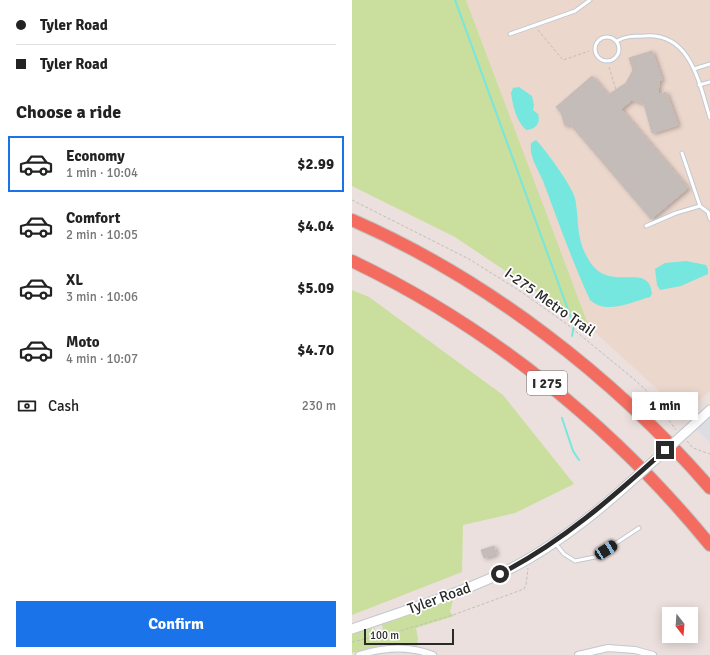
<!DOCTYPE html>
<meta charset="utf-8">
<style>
body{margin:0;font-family:Signika,sans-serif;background:#f6f6f6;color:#222;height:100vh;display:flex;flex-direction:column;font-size:15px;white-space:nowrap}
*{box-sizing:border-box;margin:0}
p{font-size:13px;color:#767676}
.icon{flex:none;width:22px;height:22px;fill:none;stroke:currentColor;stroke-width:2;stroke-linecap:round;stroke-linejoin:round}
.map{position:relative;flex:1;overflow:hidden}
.panel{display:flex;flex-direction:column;background:#fff;width:352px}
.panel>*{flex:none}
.guide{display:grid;align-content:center;height:88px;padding:0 16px;background:#fff}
.needle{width:26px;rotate:163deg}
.tools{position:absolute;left:310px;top:607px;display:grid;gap:8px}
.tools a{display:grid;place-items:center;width:36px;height:36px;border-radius:0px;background:#fff;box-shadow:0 2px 10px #0003;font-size:20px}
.scale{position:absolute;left:12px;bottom:10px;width:90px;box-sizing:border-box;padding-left:4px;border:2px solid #2a2a2a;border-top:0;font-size:11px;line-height:14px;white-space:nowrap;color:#2a2a2a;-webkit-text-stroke:3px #fff;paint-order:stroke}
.end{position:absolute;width:18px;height:18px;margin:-9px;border:5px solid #2a2a2a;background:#fff;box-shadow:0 0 0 2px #fff}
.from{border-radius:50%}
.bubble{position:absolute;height:28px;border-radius:0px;background:#fff;box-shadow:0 2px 10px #0003;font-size:13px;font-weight:800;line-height:28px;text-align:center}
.car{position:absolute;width:12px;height:24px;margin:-12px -6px;border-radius:5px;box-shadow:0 0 3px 1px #0007;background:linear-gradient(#222 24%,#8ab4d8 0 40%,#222 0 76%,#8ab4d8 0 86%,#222 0)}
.guide b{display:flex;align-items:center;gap:14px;height:38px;font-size:15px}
.guide b+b{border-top:1px solid #e0e0e0}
.guide i{width:10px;height:10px;background:#222}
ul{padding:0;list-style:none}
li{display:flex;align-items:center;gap:12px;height:56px;margin:0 8px 6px;padding:0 8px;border:2px solid transparent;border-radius:0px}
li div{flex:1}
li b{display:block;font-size:15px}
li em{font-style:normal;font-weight:800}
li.active{border-color:#1a73e8}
li>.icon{width:36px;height:36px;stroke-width:1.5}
h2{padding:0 16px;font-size:18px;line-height:48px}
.pay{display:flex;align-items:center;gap:10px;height:44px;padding:0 16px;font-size:15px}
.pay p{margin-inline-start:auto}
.cta{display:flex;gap:8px;margin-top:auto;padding:8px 16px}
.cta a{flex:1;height:46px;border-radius:0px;background:#1a73e8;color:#fff;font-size:16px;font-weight:800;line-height:46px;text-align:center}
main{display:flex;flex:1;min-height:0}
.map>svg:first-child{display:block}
.industrial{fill:#dddde4}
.education{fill:#ecd7cd}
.green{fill:#cade9d}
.water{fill:#76e7de}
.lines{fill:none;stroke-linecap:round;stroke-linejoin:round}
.stream{stroke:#76e7de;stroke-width:2}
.building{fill:#c4bcb8;stroke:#c6bbb7;filter:url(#shadow)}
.lane-casing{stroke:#c1c8d0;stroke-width:5}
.street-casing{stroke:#c1c8d0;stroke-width:8}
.secondary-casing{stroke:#c1c8d0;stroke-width:11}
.highway-casing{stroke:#bfbfbf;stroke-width:14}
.path{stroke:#bfbfbf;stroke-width:1;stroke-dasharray:3 2;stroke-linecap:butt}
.lane{stroke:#fff;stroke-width:3}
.street{stroke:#fff;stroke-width:6}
.secondary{stroke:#fff;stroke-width:9}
.highway{stroke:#f46c5f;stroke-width:12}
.secondary-bridge-casing{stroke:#c1c8d0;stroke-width:11;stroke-linecap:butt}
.secondary-bridge{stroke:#fff;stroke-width:9}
.route{stroke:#2a2a2a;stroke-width:5}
.labels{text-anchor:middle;stroke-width:3.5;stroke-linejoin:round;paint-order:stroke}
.shield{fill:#fff;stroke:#6a6a6a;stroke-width:1}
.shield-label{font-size:14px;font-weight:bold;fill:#2a2a2a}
.street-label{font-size:15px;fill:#2a2a2a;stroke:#fff}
</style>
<main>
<section class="panel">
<div class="guide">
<b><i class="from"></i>Tyler Road</b>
<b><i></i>Tyler Road</b>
</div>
<h2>Choose a ride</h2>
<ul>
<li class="active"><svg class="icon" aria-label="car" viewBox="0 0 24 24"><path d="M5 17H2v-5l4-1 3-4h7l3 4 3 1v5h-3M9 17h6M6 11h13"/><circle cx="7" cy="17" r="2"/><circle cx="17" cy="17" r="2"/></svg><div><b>Economy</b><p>1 min · 10:04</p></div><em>$2.99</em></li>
<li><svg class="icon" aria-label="car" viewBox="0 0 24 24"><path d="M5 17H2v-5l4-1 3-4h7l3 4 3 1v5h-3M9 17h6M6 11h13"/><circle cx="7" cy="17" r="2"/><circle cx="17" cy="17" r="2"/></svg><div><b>Comfort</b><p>2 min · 10:05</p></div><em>$4.04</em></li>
<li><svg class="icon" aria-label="car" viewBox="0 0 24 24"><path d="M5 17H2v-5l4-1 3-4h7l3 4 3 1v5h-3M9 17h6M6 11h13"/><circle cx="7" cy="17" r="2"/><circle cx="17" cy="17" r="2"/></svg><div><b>XL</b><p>3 min · 10:06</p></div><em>$5.09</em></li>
<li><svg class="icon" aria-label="car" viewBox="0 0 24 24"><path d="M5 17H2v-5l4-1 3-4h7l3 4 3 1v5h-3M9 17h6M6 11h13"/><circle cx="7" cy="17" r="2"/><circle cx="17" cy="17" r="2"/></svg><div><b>Moto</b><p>4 min · 10:07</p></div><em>$4.70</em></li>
</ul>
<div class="pay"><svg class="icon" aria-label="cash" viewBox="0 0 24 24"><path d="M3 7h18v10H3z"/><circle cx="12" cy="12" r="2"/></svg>Cash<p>230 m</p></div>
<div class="cta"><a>Confirm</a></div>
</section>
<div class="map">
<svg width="358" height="655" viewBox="0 0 358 655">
<defs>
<filter id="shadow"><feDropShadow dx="2.5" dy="1.5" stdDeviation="2" flood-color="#0004"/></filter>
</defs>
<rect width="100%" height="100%" fill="#ebe0dd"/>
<path class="industrial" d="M358 414V443L343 428Z"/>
<path class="education" d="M114 0H358V391L331 413 235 325Z"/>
<path class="green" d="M0 0H114L237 327 103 237 0 186Z
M0 290 17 297 151 395 222 484 163 513 111 525 110 572 0 615Z
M101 600 98 612 102 616 64 628 66 639 65 646C43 642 21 646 0 653V634L21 627 25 631 31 630 30 624Z"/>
<path class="water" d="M167 87 180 96 182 105 181 110 186 114C189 123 184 129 174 130 164 121 161 106 159 93L161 88Z
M184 140C193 149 220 186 223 198 228 224 223 238 238 262 259 294 297 260 300 294L298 297C280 302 254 315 238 300 220 261 206 221 191 181 186 169 177 157 179 143Z
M334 261 354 265 356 269V274L329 286 308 290 305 285 303 269 313 263Z"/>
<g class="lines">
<path class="stream" d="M103 0 222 326 220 336
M210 418 221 451 227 460"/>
</g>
<path class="building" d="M300 51 310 80 307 81 306 95 314 92 326 125 300 133 292 104 280 100 269 109 336 188 299 219 218 124 213 126 209 113 204 107 240 76 256 95 274 83 281 70 277 58Z
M142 546 144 554 132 558 129 550Z"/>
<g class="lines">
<defs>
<path id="lane" d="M158 34 223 11 238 0
M243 49a12 12 0 1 1 24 0a12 12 0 1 1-24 0Z
M265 41C273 36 282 36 292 36 339 32 347 83 358 118
M342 69 358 64
M347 85 358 82
M330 153 348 206 356 212 358 219
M294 226 324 213 348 206
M203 543 212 554 223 561 243 557 287 528"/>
<path id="street" d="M7 655C32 647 56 645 81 655
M226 655 256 648 283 650 301 655"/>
<path id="secondary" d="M335 431 358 410
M0 629C49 612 100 596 148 574 194 552 236 520 274 486"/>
<path id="highway" d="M0 220C135 279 262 377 358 488
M0 261C138 327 261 426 358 545"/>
</defs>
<use href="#lane" class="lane-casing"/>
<use href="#street" class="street-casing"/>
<use href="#secondary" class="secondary-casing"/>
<use href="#highway" class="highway-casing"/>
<path class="path" d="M186 30 211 60 237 51
M257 67 264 90
M0 200 117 259 168 291 216 325 283 380 298 394 324 430
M335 441 341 448 358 454
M0 642 44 632 101 615 172 589 174 585 176 568"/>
<use href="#lane" class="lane"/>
<use href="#street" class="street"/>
<use href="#secondary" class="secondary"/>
<use href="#highway" class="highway"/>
<defs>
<path id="secondary-bridge" d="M274 486 335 431"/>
</defs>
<use href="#secondary-bridge" class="secondary-bridge-casing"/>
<use href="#secondary-bridge" class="secondary-bridge"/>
</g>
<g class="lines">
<path class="route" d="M148 574C210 542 261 497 313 450"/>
</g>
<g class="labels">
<rect class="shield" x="175" y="371" width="40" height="24" rx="3"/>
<g class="shield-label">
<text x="195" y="388">I 275</text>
</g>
<g class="street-label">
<text transform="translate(198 302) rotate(35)" y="5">I-275 Metro Trail</text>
<text transform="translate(87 598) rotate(-20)" y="5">Tyler Road</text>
</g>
</g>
</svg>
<div class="tools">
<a><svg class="needle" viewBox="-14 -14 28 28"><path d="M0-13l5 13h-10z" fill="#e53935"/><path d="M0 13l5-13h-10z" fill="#767676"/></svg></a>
</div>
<div class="scale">100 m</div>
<i class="end from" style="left:148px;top:574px"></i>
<i class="end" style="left:313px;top:450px"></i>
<div class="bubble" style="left:280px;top:392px;width:66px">1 min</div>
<i class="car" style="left:254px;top:550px;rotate:57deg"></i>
</div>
</main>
